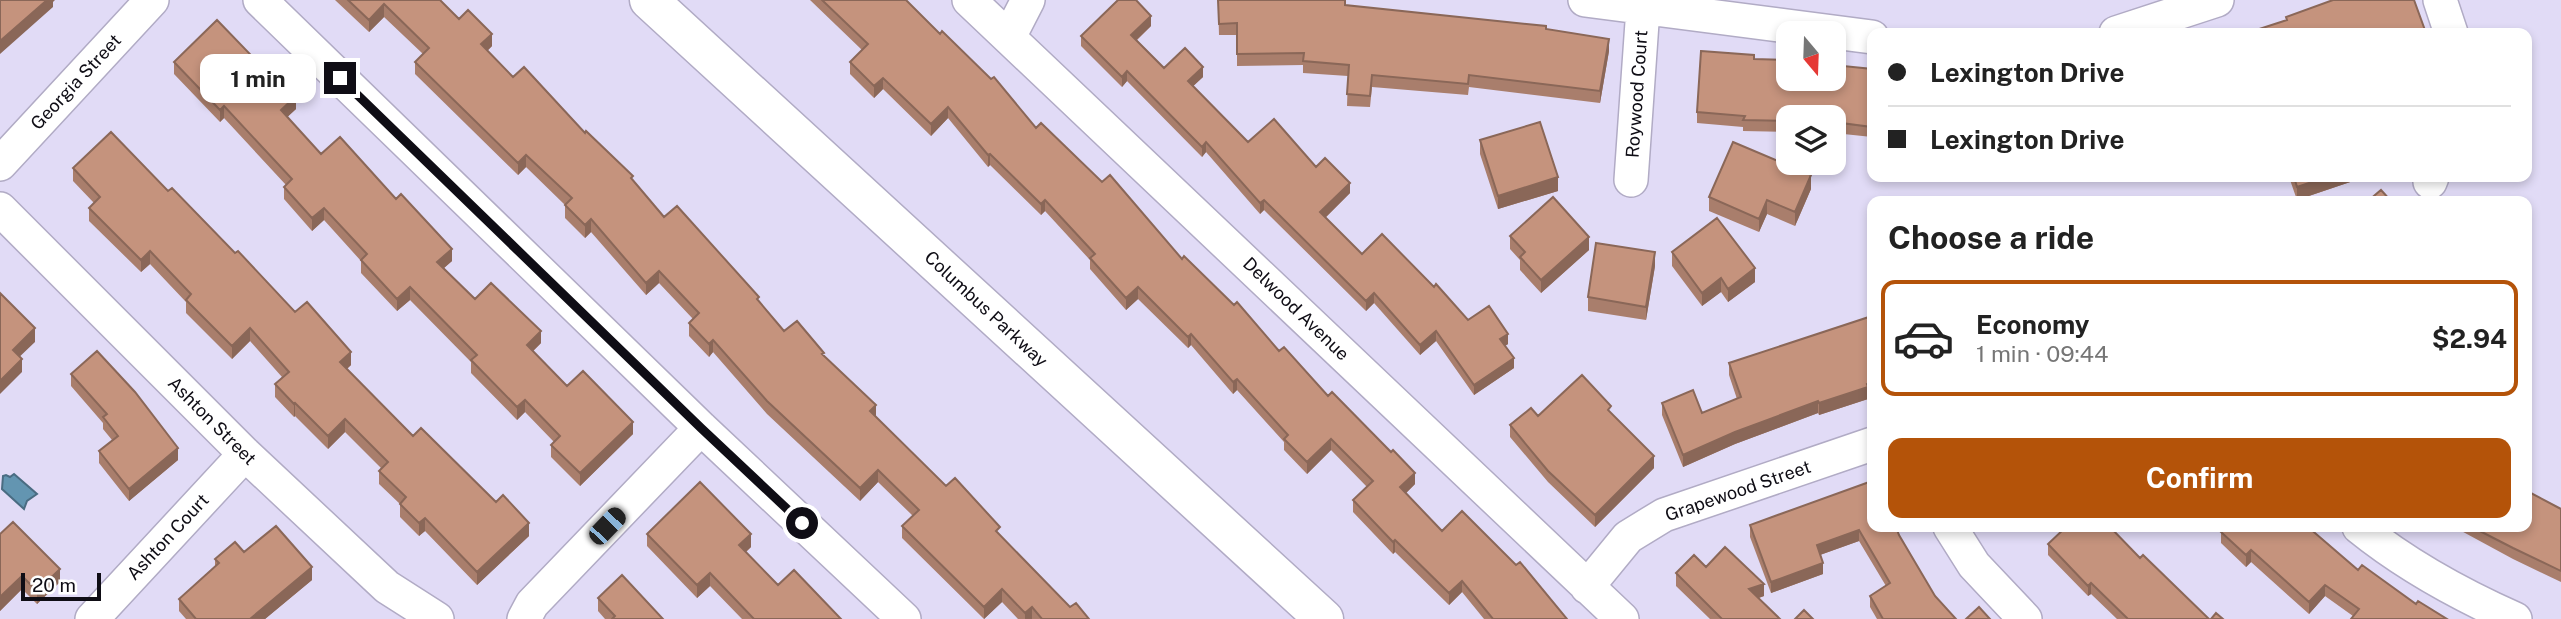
<!DOCTYPE html>
<meta charset="utf-8">
<style>
body{margin:0;font-family:"Public Sans",sans-serif;background:#f2f2f2;color:#222;height:100vh;display:flex;flex-direction:column;font-size:26px;white-space:nowrap}
*{box-sizing:border-box;margin:0}
p{font-size:23px;color:#767676}
.icon{flex:none;width:38px;height:38px;fill:none;stroke:currentColor;stroke-width:2;stroke-linecap:round;stroke-linejoin:round}
.map{position:relative;flex:1;overflow:hidden}
.sheet{position:absolute;left:1867px;top:196px;width:665px;height:336px;display:flex;flex-direction:column;background:#fff;border-radius:14px;box-shadow:0 4px 10px #0003}
.sheet>*{flex:none}
.banner{position:absolute;left:1867px;top:28px;width:665px;height:154px;border-radius:14px;box-shadow:0 4px 10px #0003;display:grid;align-content:center;height:154px;padding:0 21px;background:#fff}
.needle{width:46px;rotate:161deg}
.fabs{position:absolute;left:1776px;top:21px;display:grid;gap:14px}
.fabs a{display:grid;place-items:center;width:70px;height:70px;border-radius:14px;background:#fff;box-shadow:0 4px 10px #0003;font-size:35px}
.scale{position:absolute;left:21px;bottom:18px;width:80px;box-sizing:border-box;padding-left:7px;border:4px solid #0f0d15;border-top:0;font-size:19px;line-height:24px;white-space:nowrap;color:#0f0d15;-webkit-text-stroke:5px #fff;paint-order:stroke}
.end{position:absolute;width:32px;height:32px;margin:-16px;border:9px solid #0f0d15;background:#fff;box-shadow:0 0 0 4px #fff}
.from{border-radius:50%}
.bubble{position:absolute;height:49px;border-radius:14px;background:#fff;box-shadow:0 4px 10px #0003;font-size:23px;font-weight:700;line-height:49px;text-align:center}
.car{position:absolute;width:21px;height:42px;margin:-21px -10px;border-radius:9px;box-shadow:0 0 5px 2px #0007;background:linear-gradient(#222 24%,#8ab4d8 0 40%,#222 0 76%,#8ab4d8 0 86%,#222 0)}
.banner b{display:flex;align-items:center;gap:24px;height:66px;font-size:26px}
.banner b+b{border-top:2px solid #e0e0e0}
.banner i{width:18px;height:18px;background:#222}
ul{padding:0;list-style:none}
li{display:flex;align-items:center;gap:21px;height:116px;margin:0 14px 10px;padding:0 7px;border:4px solid transparent;border-radius:14px}
li div{flex:1}
li b{display:block;font-size:26px}
li em{font-style:normal;font-weight:700}
li.current{border-color:#b45309}
li>.icon{width:63px;height:63px;stroke-width:1.5}
h2{padding:0 21px;font-size:32px;line-height:84px}
.action{display:flex;gap:14px;margin-top:auto;padding:14px 21px}
.action a{flex:1;height:80px;border-radius:14px;background:#b45309;color:#fff;font-size:28px;font-weight:700;line-height:80px;text-align:center}
.map>svg:first-child{display:block}
.water{fill:#6395b1;stroke:#4a6c82;stroke-width:2}
.lines{fill:none;stroke-linecap:round;stroke-linejoin:round}
.minor-casing{stroke:#b1abc5;stroke-width:36}
.major-casing{stroke:#b1abc5;stroke-width:41}
.minor{stroke:#fff;stroke-width:33}
.major{stroke:#fff;stroke-width:38}
.wall{fill:#a97e6c}
.shaded-wall{fill:#8a6758}
.building{fill:#c5937d;stroke:#8a6758;stroke-width:2}
.route{stroke:#0f0d15;stroke-width:9}
.labels{text-anchor:middle;stroke-width:5;stroke-linejoin:round;paint-order:stroke}
.street-label{font-size:18px;fill:#0f0d15;stroke:#fff}
</style>
<div class="map">
<svg width="2561" height="619" viewBox="0 0 2561 619">
<rect width="100%" height="100%" fill="#e1dbf6"/>
<path class="water" d="M14 474 37 494 27 501 24 509 2 489 3 476 6 475 10 477Z"/>
<g class="lines">
<defs>
<path id="minor" d="M260 0 701 428 904 619
M969 0 1622 619
M1585 0 1872 37
M2440 0 2451 33
M2116 33 2217 0
M1009 37 1028 0
M0 164 152 0
M1631 180 1643 8
M2430 182 2432 177
M0 209 245 454 387 587 437 619
M1950 527 1974 565 2025 619
M2359 527C2406 565 2461 595 2515 619
M1587 587 1628 537 1664 515 1872 444
M92 619 245 454
M524 619 532 604 701 428"/>
<path id="major" d="M649 0 1324 619"/>
</defs>
<use href="#minor" class="minor-casing"/>
<use href="#major" class="major-casing"/>
<use href="#minor" class="minor"/>
<use href="#major" class="major"/>
</g>
<path class="wall" d="M335 0H440L459 19 492 46 487 51 513 77 585 133 633 181 664 217 759 303 784 331 824 356 876 417 946 486 1000 536 1070 607 1089 619H1018L1002 602 984 619 902 538V526L913 516 878 482 860 501 767 414 713 352 709 357 689 336V323L693 319 659 283 646 295 591 232 585 238 565 218V205L526 167 518 175 415 74V62L423 54 384 17 369 32Z
M810 0H906L1036 128 1182 259 1279 351 1328 396 1415 484 1406 493 1442 531 1567 619H1484L1462 592 1449 605 1395 552 1393 554 1353 512V500L1367 487 1331 450 1307 474 1284 450V442L1237 390 1233 394 1191 345 1188 348 1138 299 1126 310 1090 269V260L1045 211 1041 215 990 165 988 167 948 118 931 136 883 89 874 98 850 74V62L862 50Z
M1218 0 1345 5 1546 29 1609 51 1600 103 1469 87 1468 95 1372 87 1370 107 1347 106 1348 76 1303 73V65L1237 66V35H1219Z
M1151 26 1137 40 1164 68 1203 77 1193 86 1248 142 1316 167 1350 193 1325 218 1362 254 1468 320 1508 344 1505 346 1514 368 1474 395 1436 341 1420 355 1374 303 1366 311 1264 210 1260 214 1206 152 1202 157 1127 81 1122 87 1081 46V36Z
M1754 59 1872 69V137L1834 133V117H1788V132L1743 131V127L1697 123V112Z
M174 62 296 109 287 117 321 154 452 261 444 268 475 299 541 343 533 351 567 386 633 434 580 486 551 457V445L554 442 525 412 517 420 471 373V362L410 300 397 311 361 273V261L324 220 312 231 284 199V187L286 185 224 118 220 122 174 74Z
M1480 140 1558 191 1498 209 1480 154Z
M73 168 168 191 235 253 351 365 347 369 413 436 529 536 477 585 425 531 419 536 400 517V504L379 484V471L381 468 345 432 328 449 295 416 294 417 275 397V384L282 377 250 341 232 359 186 313V302L150 264 141 272 89 221V208L94 203 73 181Z
M2289 177H2362V178L2297 200Z
M1811 189 1795 226 1767 214 1759 232 1709 211V197Z
M1510 236 1589 250 1541 293 1520 270V260L1510 249Z
M1672 252 1755 282 1728 302 1721 292 1702 306 1672 266Z
M1655 266 1646 320 1588 311V297Z
M1872 316V394L1868 396V399L1819 415 1818 413 1735 444 1683 467 1662 415V403L1702 413 1737 399 1729 375V363Z
M71 374 178 460 129 501 99 463V451L112 440 103 429V423L71 386Z
M1611 414 1654 468 1595 527 1548 482 1510 437V425L1538 416Z
M1872 481 1899 535 1935 596 1956 619H1877L1870 607V596L1886 586 1859 541 1820 555 1823 574 1771 593 1750 537V525Z
M2561 509V582L2513 559 2454 527H2527Z
M2221 532 2358 570 2416 604 2447 619 2353 616 2325 596 2309 614 2251 562 2246 567 2221 543Z
M0 534 60 582 37 604 22 589 0 611Z
M647 534 751 547 746 552 778 585 841 619H742L710 586 697 598 647 546Z
M2048 544 2140 558 2209 619H2117L2091 594 2088 596 2048 555Z
M244 552 312 580 265 619H186L179 611V599L215 567V559Z
M1676 573 1764 596 1759 598 1780 619H1710L1676 586Z
M598 598 663 619H605L598 611Z"/>
<path class="shaded-wall" d="M47 0H55L53 2V7L0 54V41Z
M384 4V17L369 32V20Z
M1151 16V26L1131 45V35Z
M492 34V46L481 57V44Z
M1609 39V51L1600 103V91Z
M1203 67V77L1188 91V81Z
M1127 71V81L1122 87V77Z
M883 78V89L874 98V86Z
M296 96V109L281 123V110Z
M224 106V118L220 122V110Z
M948 107V118L931 136V124Z
M1206 142V152L1202 157V147Z
M990 154V165L988 167V155Z
M526 155V167L518 175V163Z
M1811 175V189L1795 226V212Z
M1558 177V191L1498 209V196Z
M2327 177H2362V178L2297 200V187Z
M1350 183V193L1320 223V212Z
M1045 200V211L1041 215V204Z
M1264 200V210L1260 214V203Z
M1767 200V214L1759 232V219Z
M324 208V220L312 231V218Z
M591 219V232L585 238V225Z
M1589 237V250L1541 293V280Z
M452 249V261L437 274V262Z
M150 251V264L141 272V260Z
M1655 252V266L1646 320V307Z
M1755 268V282L1728 302V289Z
M659 271V283L646 295V283Z
M1721 278V292L1702 306V293Z
M410 287V300L397 311V299Z
M1138 287V299L1126 310V298Z
M1374 293V303L1366 311V301Z
M35 328V342L13 363V350Z
M250 328V341L232 359V346Z
M541 331V343L527 357V345Z
M1436 331V341L1420 355V345Z
M1191 334V345L1188 348V337Z
M1508 334V344L1500 349V339Z
M713 340V352L709 357V344Z
M351 352V365L340 375V362Z
M1514 358V368L1474 395V385Z
M22 359V372L0 394V381Z
M1237 379V390L1233 394V382Z
M1872 382V394L1868 396V399L1819 415V403Z
M525 400V412L517 420V407Z
M1818 401V413L1735 444 1683 467V455L1735 432Z
M295 403V416L294 417V404Z
M876 405V417L870 411Z
M345 419V432L328 449V436Z
M633 422V434L580 486V473Z
M1331 439V450L1307 474V462Z
M178 448V460L129 501V489Z
M1654 456V468L1595 527V515Z
M878 470V482L860 501V488Z
M1415 473V484L1400 499V487Z
M425 518V531L419 536V523Z
M529 523V536L477 585V572Z
M1859 530V541L1817 556V545Z
M751 534V547L739 558V545Z
M1395 540V552L1393 554V542Z
M2251 550V562L2246 567V555Z
M1823 563V574L1771 593V582Z
M312 567V580L265 619H250Z
M60 569V582L37 604V591Z
M710 573V586L697 598V585Z
M22 576V589L0 611V597Z
M1462 581V592L1449 605V593Z
M2091 583V594L2088 596V586Z
M1764 584V596L1749 601V589Z
M2325 585V596L2309 614V602Z
M1002 589V602L984 619V607Z
M1032 607V619H1025V613Z"/>
<path class="building" d="M0 0H47L0 41Z
M348 0H440L459 19 468 10 492 34 481 44 513 77 524 67 585 133 586 131 633 176 631 178 664 217 677 206 759 297 757 299 784 331 797 321 824 353 822 354 876 405 870 411 946 486 955 478 1000 527 996 531 1070 607 1076 603 1089 619H1042L1032 607 1025 613 1002 589 984 607 902 526 919 510 878 470 860 488 767 401 713 340 709 344 689 323 699 313 659 271 646 283 591 219 585 225 565 205 572 198 526 155 518 163 415 62 429 48 384 4 369 20Z
M822 0H906L940 34 942 31 991 79 994 77 1036 128 1041 123 1102 182 1110 175 1182 259 1184 256 1234 305 1237 302 1279 351 1284 347 1328 396 1332 392 1391 452 1393 450 1415 473 1400 487 1442 531 1462 511 1516 565 1520 562 1567 619H1493L1462 581 1449 593 1395 540 1393 542 1353 500 1373 481 1331 439 1307 462 1284 439 1288 435 1237 379 1233 382 1191 334 1188 337 1138 287 1126 298 1090 258 1095 254 1045 200 1041 204 990 154 988 155 948 107 931 124 883 78 874 86 850 62 868 44Z
M1118 0H1136L1151 16 1131 35 1164 68 1185 48 1203 67 1188 81 1248 142 1274 119 1316 167 1325 158 1350 183 1320 212 1362 254 1382 234 1434 287 1436 284 1468 320 1489 306 1508 334 1500 339 1514 358 1474 385 1436 331 1420 345 1374 293 1366 301 1264 200 1260 203 1206 142 1202 147 1127 71 1122 77 1081 36Z
M1218 0H1345V5L1546 26V29L1609 39 1600 91 1469 75 1468 84 1372 75 1370 96 1347 94 1349 65 1303 61 1304 53 1237 54V23L1219 24Z
M2333 0H2414L2426 33H2247L2287 20 2286 17Z
M217 20 275 80 278 77 296 96 281 110 321 154 340 137 396 199 401 194 452 249 437 262 475 299 491 283 541 331 527 345 567 386 583 371 633 422 580 473 551 445 560 436 525 400 517 407 471 360 477 355 410 287 397 299 361 260 367 254 324 208 312 218 284 187 292 179 224 106 220 110 174 62Z
M1701 51 1754 55V59L1788 60V79H1834V65L1872 69V127L1834 122V117H1788V121L1743 120 1745 116 1697 112Z
M1540 122 1558 177 1498 196 1480 140Z
M111 132 168 191 172 188 235 253 238 251 295 312 307 302 351 352 340 362 413 436 421 428 496 502 503 495 529 523 477 572 425 518 419 523 400 504 406 497 379 471 388 462 345 419 328 436 295 403 294 404 275 384 289 372 250 328 232 346 186 300 191 294 150 251 141 260 89 208 100 197 73 168Z
M1733 142 1811 175 1795 212 1767 200 1759 219 1709 197Z
M2294 177H2327L2297 187Z
M2381 190 2391 201H2368Z
M1553 197 1589 237 1541 280 1520 257 1525 252 1510 236Z
M1717 218 1755 268 1728 289 1721 278 1702 293 1672 252Z
M1596 243 1655 252 1646 307 1588 297Z
M0 293 35 328 13 350 22 359 0 381Z
M1872 316V382L1867 384 1868 387 1819 403 1818 401 1735 432 1683 455 1662 403 1693 390 1702 413 1741 397 1729 363Z
M97 351 135 392 178 448 129 489 99 451 118 436 103 417 107 414 71 374Z
M1582 375 1611 406 1608 410 1654 456 1595 515 1548 471 1510 425 1531 408 1538 416Z
M1872 481V527H1896L1899 535 1935 596 1956 619H1883L1870 596 1890 583 1859 530 1817 545 1823 563 1771 582 1750 525Z
M700 482 751 534 739 545 778 585 794 570 841 619H754L710 573 697 585 647 534Z
M2527 491 2561 509V571L2513 548 2472 527H2527Z
M13 522 60 569 37 591 22 576 0 597V534Z
M276 526 312 567 250 619H196L179 599 219 563 215 559 235 542 244 552Z
M2066 527H2110L2140 558 2143 555 2209 619H2128L2091 583 2088 586 2048 544Z
M2226 527H2308L2358 570 2362 565 2416 604 2418 601 2447 619H2351L2359 609 2325 585 2309 602 2251 550 2246 555 2221 532Z
M1725 547 1764 584 1749 589 1780 619H1722L1676 573 1694 555 1706 567Z
M622 575 663 619H612L615 616 598 598Z
M1979 607 1990 619H1966Z
M1804 610 1813 619H1795Z
M2216 613 2223 619H2211Z"/>
<g class="lines">
<path class="route" d="M340 78 701 428 802 523"/>
</g>
<g class="labels">
<g class="street-label">
<text transform="translate(76 82) rotate(-47)" y="6">Georgia Street</text>
<text transform="translate(1637 94) rotate(-86)" y="6">Roywood Court</text>
<text transform="translate(986 309) rotate(43)" y="6">Columbus Parkway</text>
<text transform="translate(1296 309) rotate(44)" y="6">Delwood Avenue</text>
<text transform="translate(212 421) rotate(45)" y="6">Ashton Street</text>
<text transform="translate(1738 491) rotate(-19)" y="6">Grapewood Street</text>
<text transform="translate(168 537) rotate(-47)" y="6">Ashton Court</text>
</g>
</g>
</svg>
<div class="fabs">
<a><svg class="needle" viewBox="-14 -14 28 28"><path d="M0-13l5 13h-10z" fill="#e53935"/><path d="M0 13l5-13h-10z" fill="#767676"/></svg></a>
<a><svg class="icon" aria-label="layers" viewBox="0 0 24 24"><path d="M12 4l9 5-9 5-9-5zM3 14l9 5 9-5"/></svg></a>
</div>
<div class="scale">20 m</div>
<i class="end from" style="left:802px;top:523px"></i>
<i class="end" style="left:340px;top:78px"></i>
<div class="bubble" style="left:200px;top:54px;width:116px">1 min</div>
<i class="car" style="left:607px;top:526px;rotate:44deg"></i>
<div class="banner">
<b><i class="from"></i>Lexington Drive</b>
<b><i></i>Lexington Drive</b>
</div>
<section class="sheet">
<h2>Choose a ride</h2>
<ul>
<li class="current"><svg class="icon" aria-label="car" viewBox="0 0 24 24"><path d="M5 17H2v-5l4-1 3-4h7l3 4 3 1v5h-3M9 17h6M6 11h13"/><circle cx="7" cy="17" r="2"/><circle cx="17" cy="17" r="2"/></svg><div><b>Economy</b><p>1 min · 09:44</p></div><em>$2.94</em></li>
</ul>
<div class="action"><a>Confirm</a></div>
</section>
</div>
